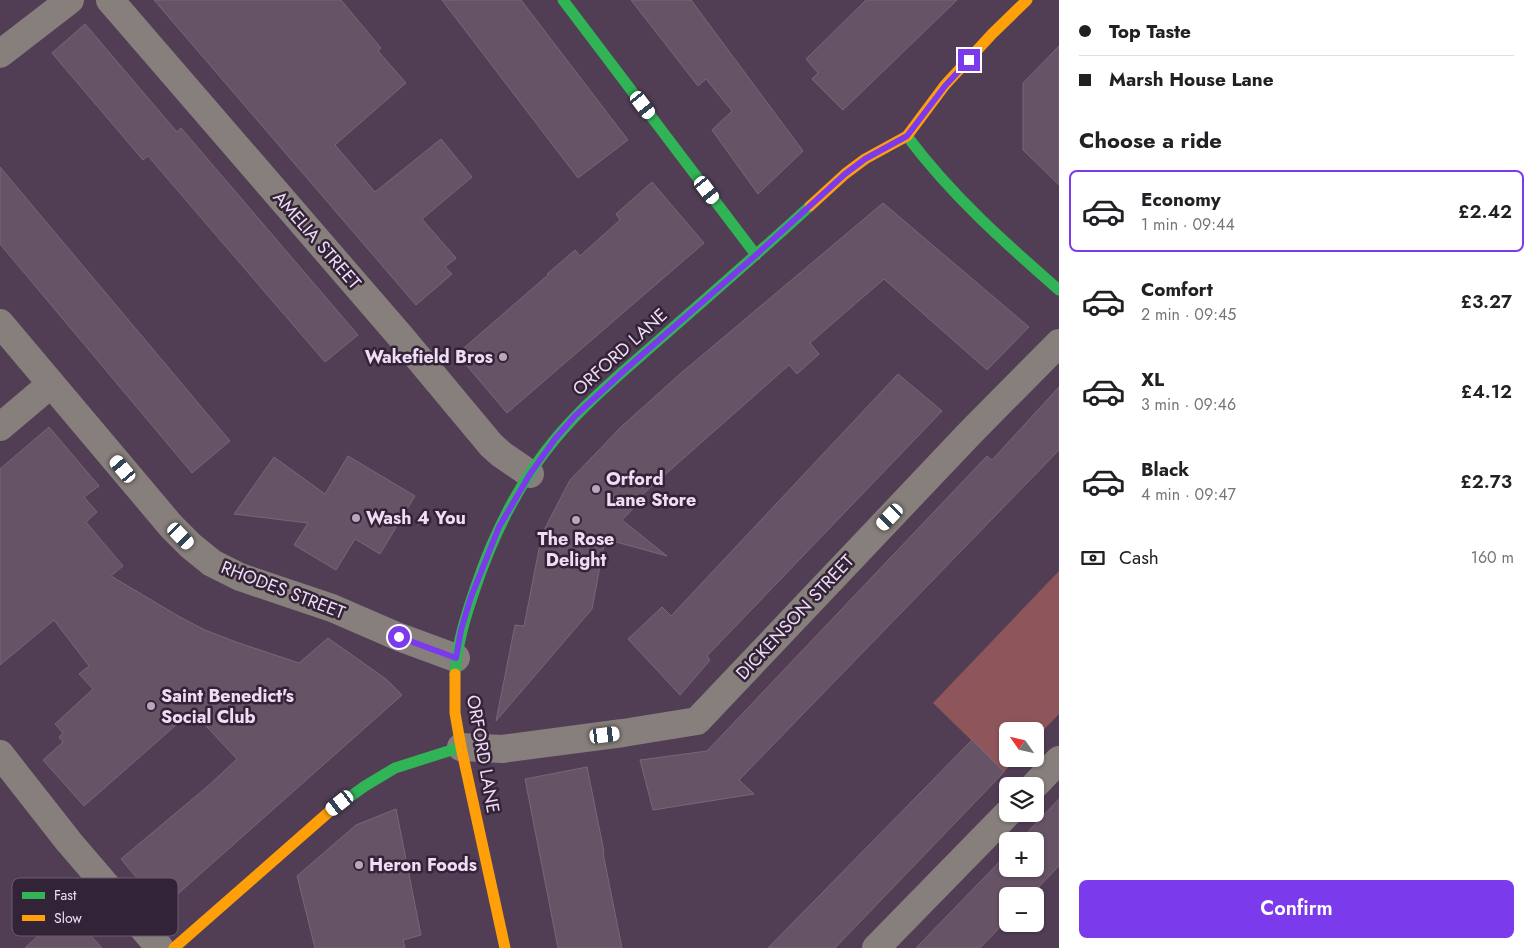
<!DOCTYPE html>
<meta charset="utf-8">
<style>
body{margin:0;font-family:Jost,sans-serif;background:#f6f6f6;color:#202124;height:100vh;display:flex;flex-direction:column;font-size:19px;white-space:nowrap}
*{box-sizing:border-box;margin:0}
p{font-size:16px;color:#757577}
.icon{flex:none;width:28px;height:28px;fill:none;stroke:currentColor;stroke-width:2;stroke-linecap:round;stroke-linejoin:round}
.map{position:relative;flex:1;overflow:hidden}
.panel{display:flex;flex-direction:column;background:#fff;width:475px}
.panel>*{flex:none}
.top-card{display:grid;align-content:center;height:110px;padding:0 20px;background:#fff}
.needle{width:32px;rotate:304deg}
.tools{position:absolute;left:999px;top:722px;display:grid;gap:10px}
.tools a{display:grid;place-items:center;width:45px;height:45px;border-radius:8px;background:#fff;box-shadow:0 1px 4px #0004;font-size:25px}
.end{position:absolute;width:22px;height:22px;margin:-11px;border:6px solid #7c3aed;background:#fff;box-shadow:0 0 0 2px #fff}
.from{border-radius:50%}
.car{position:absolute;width:15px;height:30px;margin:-15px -8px;border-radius:6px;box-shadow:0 0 4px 1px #0007;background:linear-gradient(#fff 24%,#345 0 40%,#fff 0 76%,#345 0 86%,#fff 0)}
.top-card b{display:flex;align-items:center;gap:18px;height:48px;font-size:19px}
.top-card b+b{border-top:1px solid #e0e0e0}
.top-card i{width:12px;height:12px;background:#202124}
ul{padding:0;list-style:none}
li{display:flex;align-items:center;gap:15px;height:82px;margin:0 10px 8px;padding:0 10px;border:2px solid transparent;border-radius:8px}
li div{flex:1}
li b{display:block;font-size:19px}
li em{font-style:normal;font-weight:600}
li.on{border-color:#7c3aed}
li>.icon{width:45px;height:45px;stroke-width:1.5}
h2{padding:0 20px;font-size:22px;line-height:60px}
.pay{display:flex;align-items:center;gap:12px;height:55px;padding:0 20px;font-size:19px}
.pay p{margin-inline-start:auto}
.action{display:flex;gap:10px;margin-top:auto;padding:10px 20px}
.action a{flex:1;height:58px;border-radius:8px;background:#7c3aed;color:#fff;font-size:20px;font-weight:600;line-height:58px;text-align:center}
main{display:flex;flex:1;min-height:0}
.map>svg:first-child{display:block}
.green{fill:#8e565a}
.building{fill:#665365;stroke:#796677}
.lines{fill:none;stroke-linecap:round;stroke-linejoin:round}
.street{stroke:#877f7c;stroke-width:28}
.fast{stroke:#30b455;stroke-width:11}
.slow{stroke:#ff9f0a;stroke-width:11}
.route{stroke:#7c3aed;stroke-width:6}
.poi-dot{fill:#b9a5be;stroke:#332337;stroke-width:2}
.labels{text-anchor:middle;stroke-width:5;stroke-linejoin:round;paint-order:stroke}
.street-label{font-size:18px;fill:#f1dcf6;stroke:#332337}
.poi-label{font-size:18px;font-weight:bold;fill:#f1dcf6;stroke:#332337;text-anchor:start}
.key{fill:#332337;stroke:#6c5a70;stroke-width:1}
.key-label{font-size:14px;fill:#f1dcf6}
</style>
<main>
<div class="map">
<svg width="1059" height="948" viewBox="0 0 1059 948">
<rect width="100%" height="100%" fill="#513e55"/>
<path class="green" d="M1059 571V714L1035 739V731H1008V759H1016L1004 772 933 703Z"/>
<path class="building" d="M154 0H341L381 48 378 51 406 83 335 145 375 192 441 139 472 177 422 219 456 258 445 267 452 274 416 305Z
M442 0H521L628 140 578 178Z
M631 0H691L803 151 758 194 712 130 732 111 706 79 698 86Z
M866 0H957L843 110 812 79 818 73 806 59Z
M85 24 177 132 181 128 358 335 325 362 148 156 143 160 52 53Z
M1059 46V185L1023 150V83Z
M0 167 230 441 192 473 0 244Z
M652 182 704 243 507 413 457 354 548 275 547 274 575 250 580 256 620 220 616 214Z
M883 203 1029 327 987 370 884 279 810 343 819 354 797 374 789 365 642 495 644 497 622 520 667 556 605 539 592 609 496 721 515 625 524 626 542 534 570 480 622 426 680 374Z
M898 374 942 411 707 656 710 660 680 695 628 639 662 607 671 616Z
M1059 387V450L739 780 754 794 653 810 640 760 707 751 987 456 992 460Z
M49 427 99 486 84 497 97 512 86 522 123 566 111 576 180 617 205 630 236 642 299 663 328 638 386 679 402 695 162 908 121 859 208 786 237 759 192 711 84 806 43 760 63 742 59 737 63 733 55 724 93 689 79 674 89 666 54 620 0 665V469Z
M348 456 415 496 380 554 355 539 336 570 294 545 308 523 234 514 274 457 325 494Z
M972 740 1004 772 835 948H768Z
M587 767 604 852 603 853 622 948H558L525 779Z
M1059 799V866L1030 896H1008V919L980 948H916L1008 853V869H1035V841H1019Z
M396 809 421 935 403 940 405 948H315L297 876 356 825Z
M67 909 102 948H25Z"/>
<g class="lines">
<path class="street" d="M110 0 401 337 491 445 501 454 530 474
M0 54 70 0
M0 323 171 526 191 546 212 563 240 577 332 608 399 637 456 658
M0 427 51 384
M461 747 502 749 623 733 697 721 970 433 1059 343
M0 754 69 842 160 948
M1034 786 1059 760
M876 948 1008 813"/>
<path class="fast" d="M563 0 756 255
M907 136C951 195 1004 242 1059 290
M455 674C457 643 466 615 476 586 494 533 520 481 556 438 587 401 625 370 660 339 710 295 761 251 810 206
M330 811 365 786 395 768 461 747"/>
<path class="slow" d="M810 206 845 174 865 159 907 136 945 85 992 34 1027 0
M455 674V713L461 747 505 948
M174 948 330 811"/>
</g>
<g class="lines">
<path class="route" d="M399 637 456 658 461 630 471 597 499 527 530 474 555 439 575 416 627 368 756 255 845 174 865 159 907 136 945 86 969 60"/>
</g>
<g class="poi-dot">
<circle cx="503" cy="357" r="5"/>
<circle cx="596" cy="489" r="5"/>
<circle cx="356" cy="518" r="5"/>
<circle cx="576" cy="520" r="5"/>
<circle cx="151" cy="706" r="5"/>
<circle cx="359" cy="865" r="5"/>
</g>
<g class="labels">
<g class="street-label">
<text transform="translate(317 240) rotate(49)" y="6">AMELIA STREET</text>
<text transform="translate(620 352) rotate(-42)" y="6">ORFORD LANE</text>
<text transform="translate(283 590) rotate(21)" y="6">RHODES STREET</text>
<text transform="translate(795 617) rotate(-47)" y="6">DICKENSON STREET</text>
<text transform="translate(483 754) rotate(80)" y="6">ORFORD LANE</text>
</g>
<g class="poi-label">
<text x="493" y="363" text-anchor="end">Wakefield Bros</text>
<text x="606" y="485">Orford<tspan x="606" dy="21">Lane Store</tspan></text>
<text x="366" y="524">Wash 4 You</text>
<text x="576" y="545" text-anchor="middle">The Rose<tspan x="576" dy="21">Delight</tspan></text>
<text x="161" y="702">Saint Benedict's<tspan x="161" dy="21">Social Club</tspan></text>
<text x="369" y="871">Heron Foods</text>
</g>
</g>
<rect x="12" y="878" width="166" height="58" rx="8" class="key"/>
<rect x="22" y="892" width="23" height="7" fill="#30b455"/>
<rect x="22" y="915" width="23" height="6" fill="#ff9f0a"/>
<g class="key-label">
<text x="54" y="900">Fast</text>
<text x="54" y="923">Slow</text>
</g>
</svg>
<div class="tools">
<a><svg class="needle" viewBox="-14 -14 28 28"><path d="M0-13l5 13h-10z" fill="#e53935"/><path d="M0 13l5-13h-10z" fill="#757577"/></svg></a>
<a><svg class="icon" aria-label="layers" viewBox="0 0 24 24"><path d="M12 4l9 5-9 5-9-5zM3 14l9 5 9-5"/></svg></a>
<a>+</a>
<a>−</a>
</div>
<i class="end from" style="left:399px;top:637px"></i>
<i class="end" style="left:969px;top:60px"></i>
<i class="car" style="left:643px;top:105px;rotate:143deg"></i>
<i class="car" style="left:707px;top:190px;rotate:143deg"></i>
<i class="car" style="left:123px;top:469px;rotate:320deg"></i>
<i class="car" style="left:890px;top:517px;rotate:224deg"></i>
<i class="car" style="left:181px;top:536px;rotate:136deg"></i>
<i class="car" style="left:605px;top:735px;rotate:83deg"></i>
<i class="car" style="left:340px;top:803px;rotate:232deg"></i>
</div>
<section class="panel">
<div class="top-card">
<b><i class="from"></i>Top Taste</b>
<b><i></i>Marsh House Lane</b>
</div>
<h2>Choose a ride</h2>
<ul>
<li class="on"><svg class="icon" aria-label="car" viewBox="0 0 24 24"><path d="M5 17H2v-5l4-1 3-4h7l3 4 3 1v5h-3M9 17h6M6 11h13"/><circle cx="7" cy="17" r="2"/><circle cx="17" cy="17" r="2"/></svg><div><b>Economy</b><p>1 min · 09:44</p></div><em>£2.42</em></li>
<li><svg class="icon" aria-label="car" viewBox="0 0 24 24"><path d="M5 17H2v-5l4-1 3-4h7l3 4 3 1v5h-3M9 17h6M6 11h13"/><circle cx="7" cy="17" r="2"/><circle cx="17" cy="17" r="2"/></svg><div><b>Comfort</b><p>2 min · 09:45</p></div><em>£3.27</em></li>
<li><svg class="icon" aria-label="car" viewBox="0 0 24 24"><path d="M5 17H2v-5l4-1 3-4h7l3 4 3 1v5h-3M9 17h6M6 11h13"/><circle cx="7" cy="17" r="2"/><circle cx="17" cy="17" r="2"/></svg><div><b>XL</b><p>3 min · 09:46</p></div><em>£4.12</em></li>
<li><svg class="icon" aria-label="car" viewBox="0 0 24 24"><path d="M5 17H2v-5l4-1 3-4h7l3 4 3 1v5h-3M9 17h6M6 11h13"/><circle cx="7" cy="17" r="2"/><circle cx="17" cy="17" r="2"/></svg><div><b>Black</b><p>4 min · 09:47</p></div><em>£2.73</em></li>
</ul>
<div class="pay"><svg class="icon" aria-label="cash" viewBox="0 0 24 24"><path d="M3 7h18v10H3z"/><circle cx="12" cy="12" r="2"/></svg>Cash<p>160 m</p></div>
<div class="action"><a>Confirm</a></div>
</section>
</main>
